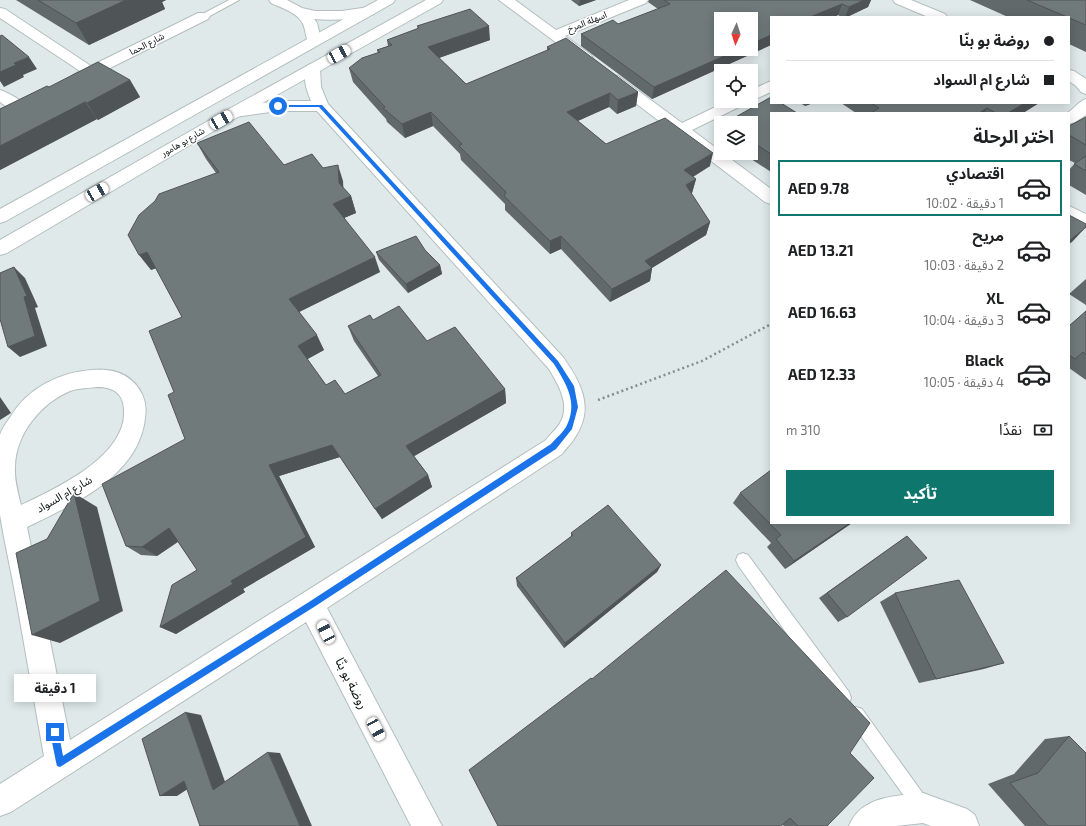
<!DOCTYPE html>
<html lang="ar">
<meta charset="utf-8">
<style>
body{margin:0;font-family:"Exo 2","Noto Sans Arabic",sans-serif;background:#f2f2f2;color:#202124;direction:rtl;height:100vh;display:flex;flex-direction:column;font-size:15px;white-space:nowrap}
*{box-sizing:border-box;margin:0}
p{font-size:13px;color:#757577}
.icon{flex:none;width:22px;height:22px;fill:none;stroke:currentColor;stroke-width:2;stroke-linecap:round;stroke-linejoin:round}
.map{position:relative;flex:1;overflow:hidden;direction:ltr}
.side{position:absolute;left:770px;top:112px;width:300px;height:412px;display:flex;flex-direction:column;background:#fff;border-radius:0px;box-shadow:0 2px 10px #0003;direction:rtl}
.side>*{flex:none}
.banner{position:absolute;left:770px;top:16px;width:300px;height:88px;border-radius:0px;box-shadow:0 2px 10px #0003;direction:rtl;display:grid;align-content:center;height:88px;padding:0 16px;background:#fff}
.needle{width:26px;rotate:183deg}
.buttons{position:absolute;left:714px;top:12px;display:grid;gap:8px}
.buttons a{display:grid;place-items:center;width:44px;height:44px;border-radius:0px;background:#fff;box-shadow:0 2px 10px #0003;font-size:20px}
.end{position:absolute;width:18px;height:18px;margin:-9px;border:5px solid #1a73e8;background:#fff;box-shadow:0 0 0 2px #fff}
.from{border-radius:50%}
.bubble{position:absolute;height:28px;border-radius:0px;background:#fff;box-shadow:0 2px 10px #0003;font-size:13px;font-weight:700;line-height:28px;text-align:center;direction:rtl}
.car{position:absolute;width:12px;height:24px;margin:-12px -6px;border-radius:5px;box-shadow:0 0 3px 1px #0007;background:linear-gradient(#fff 24%,#345 0 40%,#fff 0 76%,#345 0 86%,#fff 0)}
.banner b{display:flex;align-items:center;gap:14px;height:38px;font-size:15px}
.banner b+b{border-top:1px solid #e0e0e0}
.banner i{width:10px;height:10px;background:#202124}
ul{padding:0;list-style:none}
li{display:flex;align-items:center;gap:12px;height:56px;margin:0 8px 6px;padding:0 8px;border:2px solid transparent;border-radius:0px}
li div{flex:1}
li b{display:block;font-size:15px}
li em{font-style:normal;font-weight:700}
li.active{border-color:#0f766e}
li>.icon{width:36px;height:36px;stroke-width:1.5}
h2{padding:0 16px;font-size:18px;line-height:48px}
.pay{display:flex;align-items:center;gap:10px;height:44px;padding:0 16px;font-size:15px}
.pay p{margin-inline-start:auto}
.action{display:flex;gap:8px;margin-top:auto;padding:8px 16px}
.action a{flex:1;height:46px;border-radius:0px;background:#0f766e;color:#fff;font-size:16px;font-weight:700;line-height:46px;text-align:center}
.map>svg:first-child{display:block}
.lines{fill:none;stroke-linecap:round;stroke-linejoin:round}
.lane-casing{stroke:#b4bebf;stroke-width:2}
.street-casing{stroke:#b4bebf;stroke-width:2}
.secondary-casing{stroke:#b4bebf;stroke-width:2}
.path{stroke:#858d8d;stroke-width:2.5;stroke-dasharray:2 3;stroke-linecap:butt}
.lane{fill:#fff;fill-rule:evenodd}
.street{fill:#fff;fill-rule:evenodd}
.secondary{fill:#fff;fill-rule:evenodd}
.wall{fill:#61696a}
.shaded-wall{fill:#4f5556}
.building{fill:#717a7b;stroke:#4f5556}
.route{fill:#1a73e8}
.labels{text-anchor:middle;stroke-width:3;stroke-linejoin:round;paint-order:stroke}
.far-street-label{font-size:9px;fill:#0b0f0f;stroke:#fff}
.street-label{font-size:11px;fill:#0b0f0f;stroke:#fff}
.near-street-label{font-size:13px;fill:#0b0f0f;stroke:#fff}
</style>
<div class="map">
<svg width="1086" height="826" viewBox="0 0 1086 826">
<rect width="100%" height="100%" fill="#dfe9ea"/>
<g class="lines">
<defs>
<path id="lane" d="M229 0H239L206 18H203L199 16Z
M743 553 748 555 849 692 851 698 849 704 843 706 837 704 738 565 736 560 738 555Z
M856 707 862 709 929 802 932 808 929 814 923 817 917 814 850 721 848 715 850 709Z"/>
<path id="street" d="M269 0H287L302 8 315 11H342L369 7 374 8 376 11 374 14C354 19 333 21 314 19L317 23 321 40 319 43 314 44 309 43C305 37 306 30 303 24 298 13 282 8 271 3Z
M499 0H515L556 30 629 0H648L646 3 565 36 591 55 593 58 591 61 586 62 581 61Z
M893 0H911L945 14 947 17H928L895 3Z
M0 8 5 9 91 66 198 13H208L210 16 208 19 96 75 83 81 78 82 73 81 71 78 73 75 80 71 0 18Z
M313 64 318 65 320 68 321 87 328 104 563 357C580 381 594 406 577 434 573 442 567 447 562 454L327 608 442 826H411L306 622 11 812 0 816V784L44 756C35 705 26 655 17 604 12 575 5 545 0 515 0 502 0 487 0 473 0 461 0 446 0 435 2 428 7 422 11 416 28 388 60 372 92 370 113 368 132 374 142 394 147 405 146 413 144 425 133 479 72 505 27 527L70 740 546 440C550 434 557 429 560 423 571 405 558 384 549 369L317 111H278L235 117 229 115 227 112 229 109 235 107 278 101H311C307 91 301 75 308 65ZM97 387C108 387 120 390 123 403 134 453 57 488 21 505 18 493 14 479 15 466 16 434 41 403 70 391 79 388 88 388 97 387Z
M1069 70 1074 71 1086 79V94L1081 92 1076 86 1069 81Z
M613 75 618 76 682 123 728 101H748L745 104 692 130 771 189V204L765 202 608 82 606 79 608 76Z
M771 81V92L751 101V90Z
M0 90C9 93 22 100 27 108L24 111C14 114 8 108 0 102Z
M1086 99V115L1075 122 1069 124V113H1067C1074 109 1079 101 1086 99Z
M1069 206 1086 214V228L1069 220Z
M923 793 967 809 975 815 979 826H931L923 823 896 826H849C861 796 895 796 923 793Z"/>
<path id="secondary" d="M378 0H395L393 3 6 221 0 223V209Z
M426 0H443L441 3 241 115 7 253 0 255V240L229 109Z"/>
</defs>
<use href="#lane" class="lane-casing"/>
<use href="#street" class="street-casing"/>
<use href="#secondary" class="secondary-casing"/>
<path class="path" d="M598 400 702 361 771 324"/>
<use href="#lane" class="lane"/>
<use href="#street" class="street"/>
<use href="#secondary" class="secondary"/>
</g>
<path class="wall" d="M16 0H166L162 2 165 9 89 45Z
M571 0H596L579 6Z
M649 0H871L868 7 847 17H841L838 15 834 17H771V45L652 99 581 46V34L618 24 658 9 648 2Z
M970 0H1086V52L1069 44V17H1008Z
M417 26 490 40 439 58 466 84 547 51V47L638 92 636 106 617 114 609 107 578 121 606 144 710 166 693 177 696 179 692 193 691 194 710 222 706 235 652 268 650 281 610 302 561 249 550 254 505 210V204L461 160 460 154 433 126 405 138 387 122 386 119 353 82 349 68 378 53 377 50 388 46 387 40 418 29Z
M130 80 140 97 98 120 97 119 0 170V109L49 87Z
M800 103H813L805 106Z
M841 103H1039L1023 113H856Z
M771 113V172L742 153H751V123Z
M1086 117V195L1069 185V170L1075 163 1069 160V126Z
M197 143 284 165 323 168 343 181V188L351 196 356 213 344 218 380 272 299 312 324 350 307 359 326 385 345 394 378 376 354 341 348 326 373 320 427 341 505 389 506 403 414 456 428 475 432 487 382 519 340 457 279 476 315 547 243 589 245 592 176 634 160 627 197 570 178 542 157 556 141 555 126 546 185 439 174 392 182 317 156 268 151 270 216 173 206 159Z
M425 250 440 265 442 274 408 293 379 260 376 252Z
M1086 279V305L1069 294Z
M1086 311V380L1069 368V326Z
M740 493 852 523 785 569 767 547 771 543 733 503Z
M571 533 661 565 657 572 564 648 517 586 516 578 571 537Z
M907 536 847 617 838 622 819 598Z
M895 593 1004 663 984 669 919 683 880 602Z
M592 679 850 753 827 826H784Z
M1069 736 1086 826H1025L988 784 1014 774 1045 739Z"/>
<path class="shaded-wall" d="M126 0H166L162 2 165 9 89 45 76 23Z
M580 0H596L579 6Z
M864 0H871L868 7 847 17H845L849 7Z
M842 4 838 15 834 17H810Z
M489 26 490 40 430 61 428 47Z
M771 35V45L652 99 654 87 740 49H751V44Z
M29 57 37 69 23 75 24 77 4 87 0 81V72L14 63Z
M130 80 140 97 98 120 87 103Z
M638 92 636 106 617 114 618 100Z
M610 93 609 107 566 126 567 112Z
M85 102 97 119 0 170V146Z
M807 103H813L805 106Z
M1025 103H1039L1023 113H1008Z
M987 108 984 113H979Z
M431 112 433 126 405 138 402 124Z
M713 153 710 166 681 184 684 170Z
M338 165 343 181 344 199 339 183Z
M696 179 692 193 682 198 686 185Z
M351 196 356 213 339 220 333 204Z
M710 222 706 235 645 272 652 268 650 281 610 302 612 289 645 261Z
M1086 227 1072 242 1069 244V241Z
M561 236V249L550 254V241Z
M147 252 159 267 151 270 139 255Z
M375 257 380 272 297 313 289 299Z
M440 265 442 274 408 293 406 284Z
M14 267 25 278 38 307 35 308 47 346 20 357 8 347Z
M317 335 324 350 306 360 298 346Z
M505 389 506 403 411 458 406 446Z
M0 397 11 413 0 420Z
M332 445 340 457 279 476 315 547 243 589 245 592 176 634 160 627 269 465Z
M428 475 432 487 382 519 375 509Z
M74 493 97 507 123 611 60 643 32 635Z
M850 523H852L785 569 794 561Z
M169 528 183 538 157 556 142 547Z
M661 565 657 572 564 648 565 643Z
M186 712 201 715 228 790H213Z
M268 752 280 753 312 826H300Z
M184 781H200L177 796H160Z"/>
<path class="building" d="M38 0H126L76 23Z
M664 0H864L849 7 842 4 810 17H771V35L751 44V19H721V49H740L654 87 581 34 613 20 618 24 670 4Z
M1027 0H1086V25L1069 18V17H1067Z
M470 9 489 26 428 47 466 84 550 49 547 47 566 38 638 92 618 100 610 93 567 112 606 144 665 118 713 153 684 170 696 179 686 185 710 222 645 261 652 268 612 289 561 236 550 241 504 196 506 192 459 146 462 144 431 112 402 124 383 108 385 107 349 68 362 58 380 52 377 50 392 45 387 40 419 28 417 26Z
M2 35 29 57 14 63 16 65 0 72V36Z
M98 62 130 80 87 103 85 102 0 146V109L47 86 49 87Z
M771 97V103H781L797 113H771V154L751 141V123H725Z
M871 103H1025L1008 113H996L987 108 979 113H871L879 108Z
M1086 117V145L1069 135V126Z
M249 122 284 165 312 154 323 168 338 165 339 183 351 196 333 204 375 257 289 299 317 335 298 346 326 385 335 380 345 394 381 375 348 326 370 315 373 320 399 306 427 341 455 327 505 389 406 446 428 475 375 509 332 445 269 465 306 537 231 581 233 584 160 627 172 585 197 570 169 528 142 547 126 546 102 484 185 439 168 395 174 392 149 331 182 317 147 252 139 255 128 235 139 215 155 201 159 194 219 172 197 143Z
M1086 156V171L1074 164Z
M1069 215 1086 224V227L1069 241Z
M416 236 425 250 440 265 406 284 376 252Z
M14 267 27 296 24 297 35 336 8 347 0 319V273Z
M1086 311V355L1083 352 1075 359 1069 355V326Z
M771 470V523H850L794 561 776 539 781 535 740 493Z
M74 493 100 601 32 635 16 553 47 539Z
M608 505 661 565 565 643 516 578 573 535 571 533Z
M907 536 927 558 847 617 827 593Z
M726 570 870 723 850 753 874 778 827 826H798L790 818 781 826H498L469 770 591 678 592 679Z
M959 580 1004 663 936 679 895 593Z
M186 712 213 790 268 752 300 826H200L184 781 160 796 142 739Z
M1069 736 1086 753V826H1048L1010 783 1038 773Z"/>
<path class="route" d="M278 105H322L558 361 574 386 578 407 572 429 556 449 314 607 60 767 57 766 56 762 50 732 52 729 55 728 58 729 63 756 309 602 551 444C556 438 564 432 567 425 578 401 566 384 554 364L319 107H277Z"/>
<g class="labels">
<g class="far-street-label">
<text transform="translate(587 22) rotate(-22)" y="3">اسهلة المرخ</text>
<text transform="translate(147 44) rotate(-27)" y="3">شارع الحما</text>
<text transform="translate(183 142) rotate(-30)" y="3">شارع بو هامور</text>
</g>
<g class="street-label">
<text transform="translate(64 494) rotate(-30)" y="4">شارع ام السواد</text>
</g>
<g class="near-street-label">
<text transform="translate(352 683) rotate(63)" y="5">روضة بو بنّا</text>
</g>
</g>
</svg>
<div class="buttons">
<a><svg class="needle" viewBox="-14 -14 28 28"><path d="M0-13l5 13h-10z" fill="#e53935"/><path d="M0 13l5-13h-10z" fill="#757577"/></svg></a>
<a><svg class="icon" aria-label="locate" viewBox="0 0 24 24"><circle cx="12" cy="12" r="6"/><path d="M12 2v4M12 18v4M2 12h4M18 12h4"/></svg></a>
<a><svg class="icon" aria-label="layers" viewBox="0 0 24 24"><path d="M12 4l9 5-9 5-9-5zM3 14l9 5 9-5"/></svg></a>
</div>
<i class="end from" style="left:278px;top:106px"></i>
<i class="end" style="left:55px;top:732px"></i>
<div class="bubble" style="left:14px;top:674px;width:82px">1 دقيقة</div>
<i class="car" style="left:339px;top:54px;rotate:61deg"></i>
<i class="car" style="left:221px;top:120px;rotate:60deg"></i>
<i class="car" style="left:97px;top:192px;rotate:60deg"></i>
<i class="car" style="left:326px;top:632px;rotate:333deg"></i>
<i class="car" style="left:376px;top:729px;rotate:152deg"></i>
<div class="banner">
<b><i class="from"></i>روضة بو بنّا</b>
<b><i></i>شارع ام السواد</b>
</div>
<section class="side">
<h2>اختر الرحلة</h2>
<ul>
<li class="active"><svg class="icon" aria-label="car" viewBox="0 0 24 24"><path d="M5 17H2v-5l4-1 3-4h7l3 4 3 1v5h-3M9 17h6M6 11h13"/><circle cx="7" cy="17" r="2"/><circle cx="17" cy="17" r="2"/></svg><div><b>اقتصادي</b><p>1 دقيقة · 10:02</p></div><em>AED 9.78</em></li>
<li><svg class="icon" aria-label="car" viewBox="0 0 24 24"><path d="M5 17H2v-5l4-1 3-4h7l3 4 3 1v5h-3M9 17h6M6 11h13"/><circle cx="7" cy="17" r="2"/><circle cx="17" cy="17" r="2"/></svg><div><b>مريح</b><p>2 دقيقة · 10:03</p></div><em>AED 13.21</em></li>
<li><svg class="icon" aria-label="car" viewBox="0 0 24 24"><path d="M5 17H2v-5l4-1 3-4h7l3 4 3 1v5h-3M9 17h6M6 11h13"/><circle cx="7" cy="17" r="2"/><circle cx="17" cy="17" r="2"/></svg><div><b>XL</b><p>3 دقيقة · 10:04</p></div><em>AED 16.63</em></li>
<li><svg class="icon" aria-label="car" viewBox="0 0 24 24"><path d="M5 17H2v-5l4-1 3-4h7l3 4 3 1v5h-3M9 17h6M6 11h13"/><circle cx="7" cy="17" r="2"/><circle cx="17" cy="17" r="2"/></svg><div><b>Black</b><p>4 دقيقة · 10:05</p></div><em>AED 12.33</em></li>
</ul>
<div class="pay"><svg class="icon" aria-label="cash" viewBox="0 0 24 24"><path d="M3 7h18v10H3z"/><circle cx="12" cy="12" r="2"/></svg>نقدًا<p>310 m</p></div>
<div class="action"><a>تأكيد</a></div>
</section>
</div>
